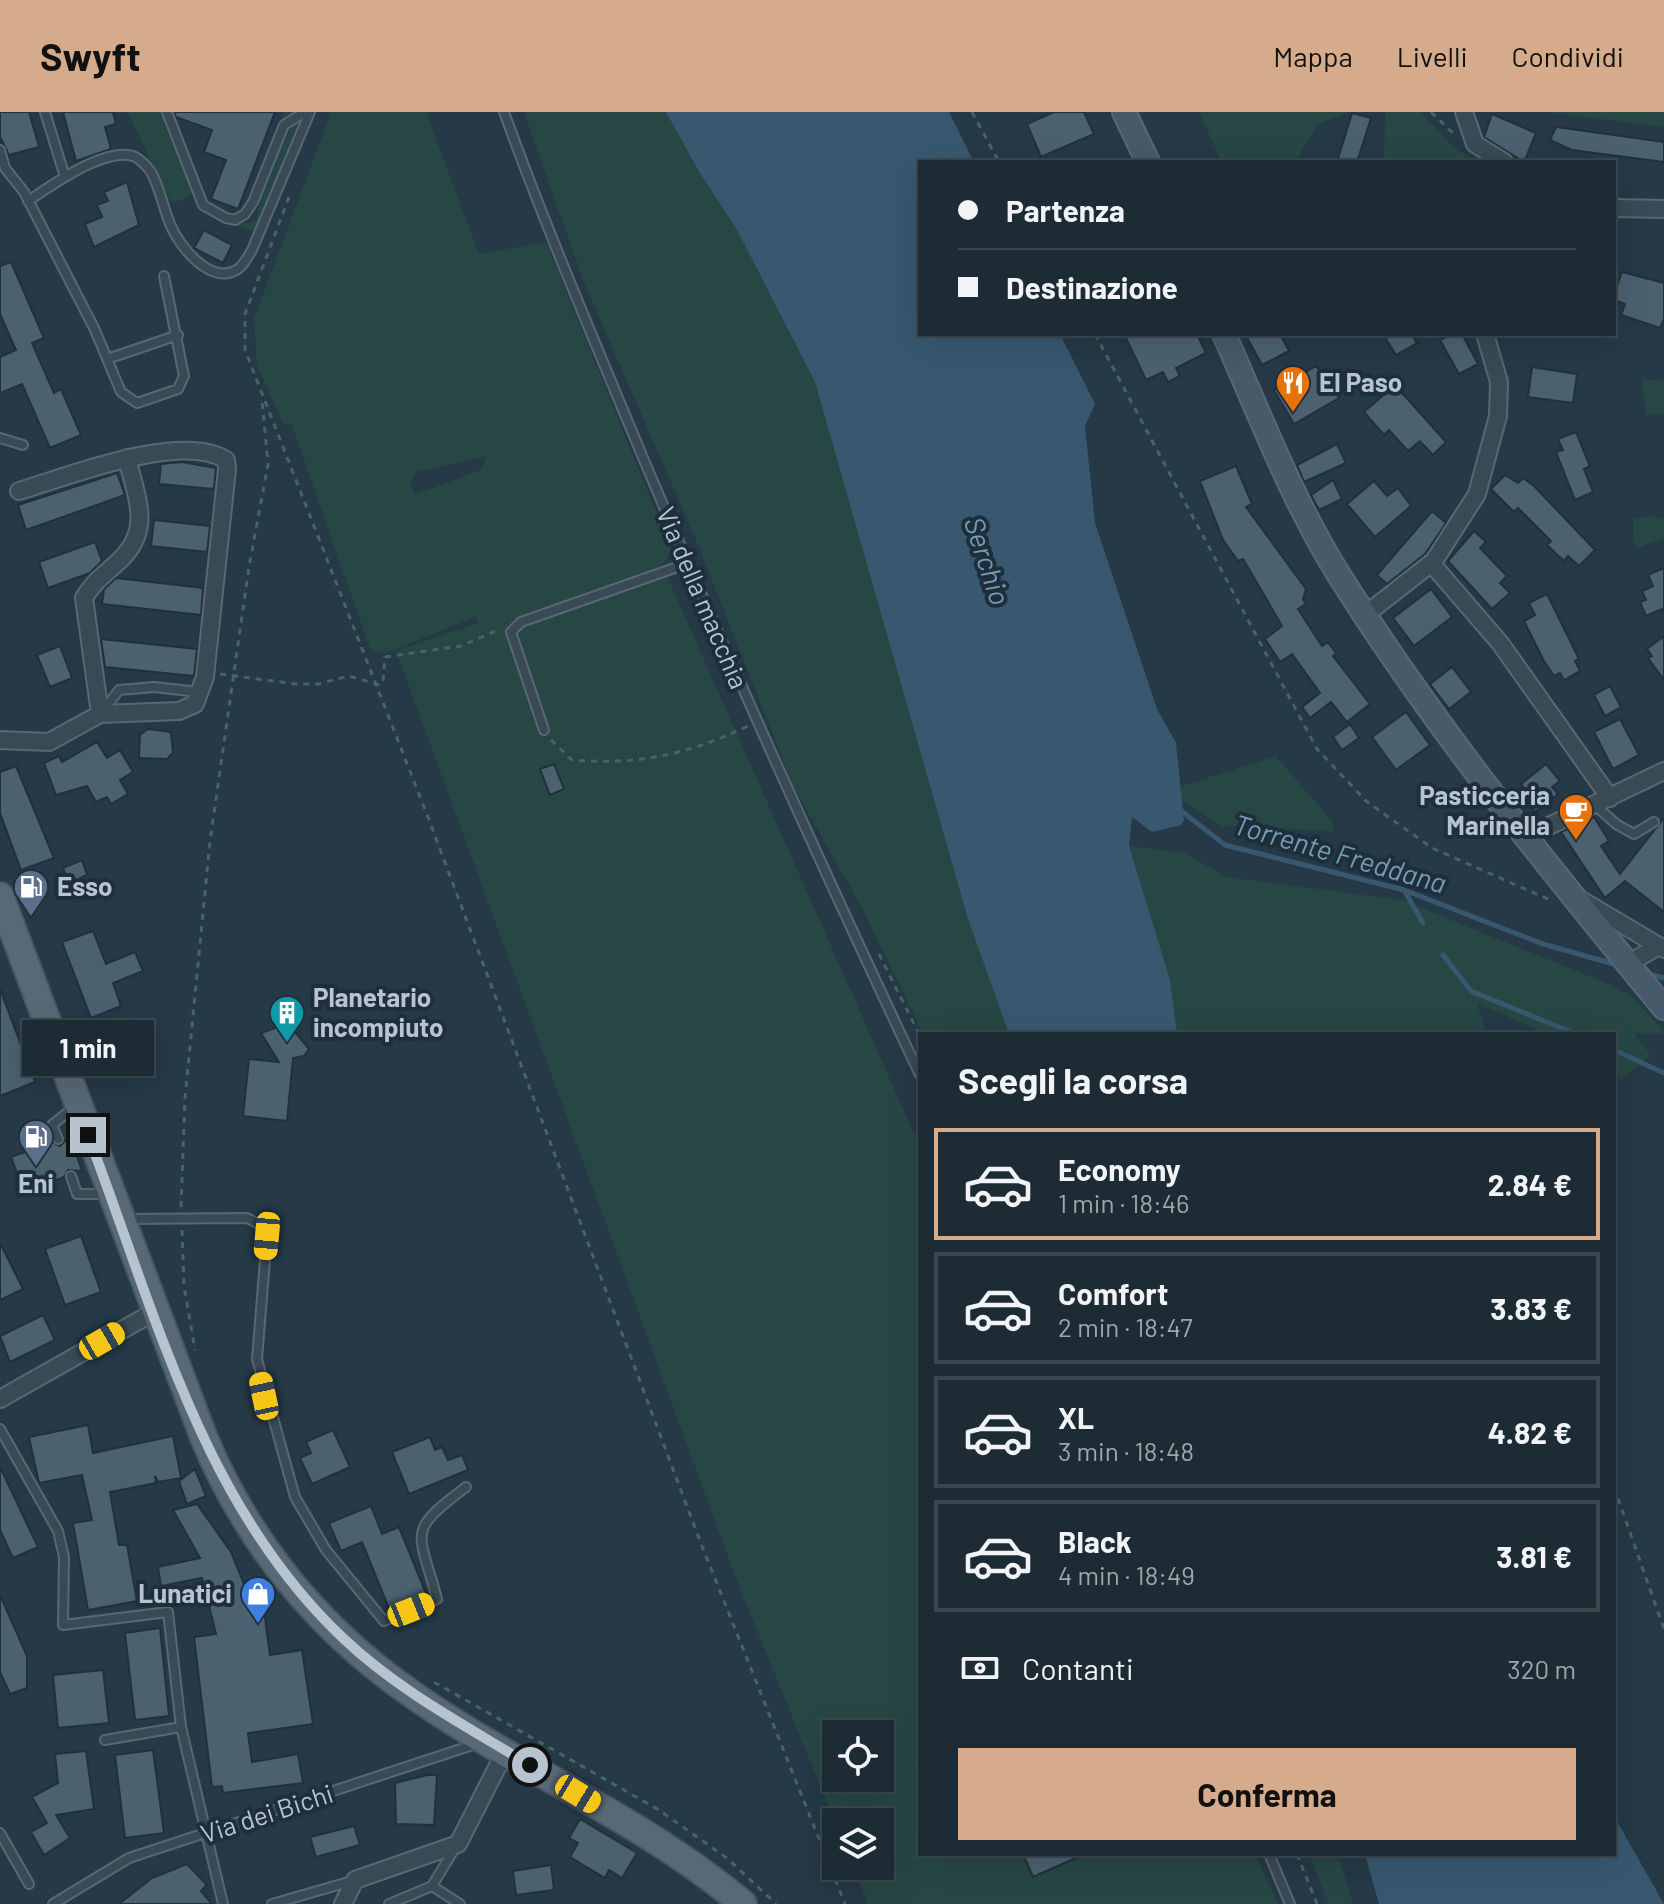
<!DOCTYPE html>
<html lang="it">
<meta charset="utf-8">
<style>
body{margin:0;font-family:Barlow,sans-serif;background:#25333c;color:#f1f3f6;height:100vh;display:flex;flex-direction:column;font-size:30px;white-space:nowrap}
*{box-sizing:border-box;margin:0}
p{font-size:26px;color:#a0a7ac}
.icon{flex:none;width:44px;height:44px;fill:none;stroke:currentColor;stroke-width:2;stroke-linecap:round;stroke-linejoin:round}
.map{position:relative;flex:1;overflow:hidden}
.panel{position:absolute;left:918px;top:920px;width:698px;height:824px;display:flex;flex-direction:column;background:#1c2b34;border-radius:0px;box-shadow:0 8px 32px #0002,0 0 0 2px #3a474f}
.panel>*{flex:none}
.guide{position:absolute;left:918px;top:48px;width:698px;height:176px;border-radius:0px;box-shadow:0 8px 32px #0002,0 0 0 2px #3a474f;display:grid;align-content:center;height:176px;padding:0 40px;background:#1c2b34}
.fabs{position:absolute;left:822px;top:1608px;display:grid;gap:16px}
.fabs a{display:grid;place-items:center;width:72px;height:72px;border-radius:0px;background:#1c2b34;box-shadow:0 8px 32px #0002,0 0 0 2px #3a474f;font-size:40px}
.end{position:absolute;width:36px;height:36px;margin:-18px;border:10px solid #b7c4cf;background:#111;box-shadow:0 0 0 4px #111}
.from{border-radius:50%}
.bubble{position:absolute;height:56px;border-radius:0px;background:#1c2b34;box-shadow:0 8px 32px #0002,0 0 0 2px #3a474f;font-size:26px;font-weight:700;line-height:56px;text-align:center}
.car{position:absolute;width:24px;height:48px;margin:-24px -12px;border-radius:10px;box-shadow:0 0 6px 2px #0007;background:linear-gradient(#f5c518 24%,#345 0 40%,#f5c518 0 76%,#345 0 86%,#f5c518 0)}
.guide b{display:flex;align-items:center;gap:28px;height:76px;font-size:30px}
.guide b+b{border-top:2px solid #3a474f}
.guide i{width:20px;height:20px;background:#f1f3f6}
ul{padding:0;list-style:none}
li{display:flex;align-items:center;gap:24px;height:112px;margin:0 16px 12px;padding:0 24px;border:4px solid #3a474f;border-radius:0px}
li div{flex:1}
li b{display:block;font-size:30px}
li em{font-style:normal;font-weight:700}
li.selected{border-color:#d6ab8b}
li>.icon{width:72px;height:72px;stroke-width:1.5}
h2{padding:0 40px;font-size:36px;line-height:96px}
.pay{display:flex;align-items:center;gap:20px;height:88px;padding:0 40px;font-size:30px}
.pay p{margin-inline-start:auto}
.action{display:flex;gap:16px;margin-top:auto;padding:16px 40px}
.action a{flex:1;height:92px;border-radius:0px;background:#d6ab8b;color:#111;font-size:32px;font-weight:700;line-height:92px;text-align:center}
header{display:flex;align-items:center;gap:48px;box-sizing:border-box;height:112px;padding:0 40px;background:#d6ab8b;color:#111}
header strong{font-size:38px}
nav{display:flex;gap:44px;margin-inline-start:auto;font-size:28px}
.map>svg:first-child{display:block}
.green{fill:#274745;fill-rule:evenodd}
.water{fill:#37586f}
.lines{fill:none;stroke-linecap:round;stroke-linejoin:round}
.stream{stroke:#37586f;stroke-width:5}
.building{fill:#4b616f;stroke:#20313d;stroke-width:2}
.lane-casing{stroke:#586773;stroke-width:12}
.street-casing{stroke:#586773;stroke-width:20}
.secondary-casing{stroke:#586773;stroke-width:26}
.primary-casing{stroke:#465662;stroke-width:30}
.path{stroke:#476463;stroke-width:3;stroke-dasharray:6 6;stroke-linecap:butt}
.lane{stroke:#394a55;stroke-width:8}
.street{stroke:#394a55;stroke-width:16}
.secondary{stroke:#475a69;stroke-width:22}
.primary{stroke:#576975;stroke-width:26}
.route{stroke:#b7c4cf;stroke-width:10}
.labels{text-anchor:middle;stroke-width:8;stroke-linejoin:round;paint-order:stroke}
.poi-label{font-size:26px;font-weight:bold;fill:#b7c4cf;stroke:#1e2f3b;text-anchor:start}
.street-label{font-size:26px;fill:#b7c4cf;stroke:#1e2f3b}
.water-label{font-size:28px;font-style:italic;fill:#749bb5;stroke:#1e2f3b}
</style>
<header>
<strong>Swyft</strong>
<nav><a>Mappa</a><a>Livelli</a><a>Condividi</a></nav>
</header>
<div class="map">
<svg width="1664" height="1792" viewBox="0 0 1664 1792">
<rect width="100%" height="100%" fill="#253946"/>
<path class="green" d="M127 0H161L194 81 172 92Z
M283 0H305L256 120 238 113 255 109 267 62 293 12 281 7Z
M331 0H426L479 142 546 130 672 439 662 453 920 1035V1742H1255L1278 1792H868L853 1754H880V1710H836V1713L734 1461 396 539 479 511 475 505 386 541 371 539 291 311 284 313 257 253 254 207ZM487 344 482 357 415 383 410 370 416 360ZM836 1622H880V1666H836Z
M524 0H666L698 58 737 118 815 270 967 804 1009 922H923L861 794 794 676 699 435 583 168Z
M1199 0H1349L1318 12 1295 50H1222Z
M1385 0H1421L1455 36 1476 50H1384Z
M1545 0H1664V15Z
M1641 267 1664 269V302L1646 303Z
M1651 404 1664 407V426L1637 436 1633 430V407Z
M1276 644 1332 709 1334 719 1221 714 1179 686V675Z
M1129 734 1185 741 1226 765 1402 788 1611 873 1630 883 1663 917V922L1635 921 1650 943 1623 966 1614 963V922H1547L1477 891 1486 922H1177Z
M1309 1742H1338L1353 1792H1329Z"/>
<path class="water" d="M666 0H949L974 50H920V222H1060L1095 292 1085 314 1095 411 1157 597 1176 631 1184 708 1181 713 1152 720 1132 705 1129 734 1170 868 1177 922H1009L967 804 815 270 737 118 698 58Z
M1614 1704 1664 1792H1379L1365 1742H1614Z"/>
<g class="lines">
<path class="stream" d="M1175 694 1225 733 1404 778 1543 832 1617 853
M1404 778 1423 811
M1443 843 1471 879 1576 922
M1646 861 1664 866
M1614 938 1664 961"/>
</g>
<path class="building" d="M0 0H29L39 35 9 43 0 25Z
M63 0H113L116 12 105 15 111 37 76 49Z
M174 0H275L238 97 211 87 226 48 204 40 212 18 176 5Z
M1054 0H1084L1094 22 1041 45 1027 12Z
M1352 1 1371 6 1357 50H1337Z
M1492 2 1536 21 1524 50 1484 25Z
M1556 15 1664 30V50L1572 38 1550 28Z
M127 70 139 113 94 135 85 112 102 105 97 93 108 89 104 80Z
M204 118 232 133 223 151 194 136Z
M11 150 44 226 32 231 54 281 61 277 81 323 50 336 22 272 0 281V245L16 238 0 202V154Z
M1622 160 1664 171V207L1660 216 1621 203 1625 192 1614 188V182Z
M1124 222H1197L1206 241 1176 256 1180 264 1168 270 1163 260 1146 268Z
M1245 222H1280L1289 239 1262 253Z
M1383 222H1411L1417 231 1396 243Z
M1451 222H1462L1478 252 1459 262 1440 228Z
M1316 254 1339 286 1294 312 1274 278Z
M1532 255 1577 262 1573 291 1528 285Z
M1395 273 1446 330 1433 343 1420 329 1408 339 1389 318 1384 323 1364 300Z
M1576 320 1590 354 1584 357 1593 380 1575 388 1556 340 1563 338 1558 327Z
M1337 332 1346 351 1304 370 1297 353Z
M182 350 216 356 214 377 159 372 161 352Z
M1236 354 1252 392 1246 395 1306 477 1303 487 1306 492 1298 497 1322 534 1328 530 1336 541 1333 544 1370 592 1347 610 1331 590 1310 606 1302 595 1320 581 1292 542 1280 550 1265 527 1282 514 1243 447 1238 449 1223 428 1200 369Z
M117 361 125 383 26 418 18 393Z
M1505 363 1518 371 1523 366 1533 373 1595 438 1579 454 1568 444 1564 449 1547 433 1551 429 1518 396 1514 400 1491 377Z
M1333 368 1342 387 1319 398 1311 383Z
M1374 369 1387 384 1398 376 1411 394 1375 425 1347 392Z
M1432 399 1446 411 1425 442 1387 472 1377 463Z
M154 408 210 414 207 440 151 434Z
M1474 419 1486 430 1480 436 1507 464 1500 471 1510 481 1492 497 1448 449Z
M95 430 102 449 90 461 48 476 39 450Z
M1664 456V501L1662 497 1646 504 1640 490 1646 488 1642 479 1653 474 1648 463Z
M116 466 203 476 201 503 102 492 104 477Z
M1431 477 1452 505 1414 534 1393 506Z
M1547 482 1579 547 1575 549 1580 559 1564 568 1560 561 1554 564 1544 549 1524 509 1535 503 1529 491Z
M1664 524V568L1648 546 1652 544 1647 537Z
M101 527 197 537 194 564 105 555Z
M60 534 72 566 50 575 37 543Z
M1452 555 1471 580 1449 597 1430 572Z
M1610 574 1621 595 1605 604 1594 583Z
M1406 600 1430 633 1396 658 1372 625Z
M1620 607 1639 643 1613 657 1594 620Z
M1350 612 1359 626 1342 638 1333 625Z
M148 617 171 620 173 641 167 647 139 646 140 623Z
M97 630 107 646 120 638 133 660 120 668 128 682 111 692 107 685 96 690 87 674 56 683 44 651 59 644 62 650Z
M554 652 564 677 550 683 540 657Z
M1546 652 1560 669 1552 675 1558 682 1535 700 1525 687 1530 684 1521 672Z
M16 654 54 746 21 758 0 701V660Z
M1594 705 1609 729 1601 734 1620 762 1664 706V800L1625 769 1605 786 1561 720Z
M82 748 87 763 80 766 88 786 76 790 63 756Z
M93 819 106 852 135 840 143 859 113 871 121 894 91 906 62 830Z
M0 877 35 970 0 984Z
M278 915 296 921 309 937 304 944 293 946 287 1009 243 1004 249 947 279 950 261 921Z
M70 1024 82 1059 68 1058 64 1065 24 1080 11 1045 52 1030 60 1034Z
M81 1124 101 1180 65 1193 45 1137Z
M0 1131 23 1177 0 1188Z
M43 1203 55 1228 10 1250 0 1224Z
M88 1313 93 1341 173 1324 181 1366 158 1370 155 1364 156 1371 110 1380 119 1433H127L137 1489 88 1498 73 1411 92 1408 82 1363 39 1371 29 1325Z
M333 1318 350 1355 312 1372 300 1346 311 1341 306 1330Z
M430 1325 435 1338 442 1335 448 1348 462 1343 468 1358 409 1382 392 1340Z
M0 1355 38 1435 13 1446 0 1418Z
M195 1357 206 1384 187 1392 179 1369Z
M197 1392 231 1440 249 1485 262 1483 270 1543 302 1538 313 1612 248 1621 252 1650 298 1642 303 1671 223 1681 222 1674 212 1675 194 1525 216 1522 202 1466 161 1474 158 1455 200 1446 173 1398Z
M371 1394 382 1422 399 1415 427 1484 390 1499 362 1430 341 1439 329 1411Z
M0 1483 27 1544V1576L10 1582 0 1560Z
M160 1516 169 1604 135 1608 125 1521Z
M103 1558 109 1611 58 1616 53 1563Z
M153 1638 164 1721 125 1726 115 1643Z
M86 1639 94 1697 56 1703 70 1726 44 1743 31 1720 47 1711 32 1685 58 1671 55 1642Z
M427 1663H437L434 1713 396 1712 395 1671Z
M580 1707 637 1741 622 1766 609 1758 605 1766 570 1745 578 1731 569 1726Z
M354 1714 360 1733 316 1745 310 1725Z
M1023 1742H1085L1033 1765Z
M187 1752 207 1773 201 1779 212 1792H119L152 1766Z
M551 1753 554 1778 516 1783 513 1759Z"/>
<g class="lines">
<defs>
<path id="lane" d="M45 0 65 65
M167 0 203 93 226 106 235 108 245 102 253 90 284 13 305 0
M504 0C542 105 585 207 628 310 720 530 818 747 920 963
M0 38 5 56 24 80 95 218 121 280 137 291 178 277 184 264 164 164
M28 89C51 74 104 35 133 44 139 46 147 54 151 60 160 76 163 95 170 112 179 134 211 175 238 157 244 153 248 144 252 138L310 0
M107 247 178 223
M0 326 23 333
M101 602 119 578 154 575 199 580
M544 618 511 520 521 510 686 452
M1595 693 1616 712 1634 722 1654 710
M58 1027 52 1013 73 996
M71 1064 77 1082H106
M125 1107 247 1106 259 1112 267 1124 257 1247 295 1385 326 1438 384 1509 437 1487C419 1418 405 1421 466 1375
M0 1317 58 1419 64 1445 63 1513 168 1500 181 1615
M105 1628 181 1615 223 1792
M0 1721 29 1772
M455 1736 432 1774 460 1792
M1269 1742 1290 1792
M53 1792 129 1746 479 1631
M272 1792 352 1769
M389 1792 432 1774"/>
<path id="street" d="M1464 0 1475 32 1504 50
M1614 96 1664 97
M1431 451 1500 531 1610 686
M1365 503 1434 449 1477 382 1498 304 1499 270 1485 222
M100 602 84 486C93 470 104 463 118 450 153 418 137 388 127 346
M0 628 49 630 100 602 179 599 195 592 205 565 227 357 226 348C182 319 66 365 19 379
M1526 725 1664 659
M1583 789 1664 837
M1628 852 1655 836
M0 1287 154 1200
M343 1792 355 1768 458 1732 506 1638"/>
<path id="secondary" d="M1124 0 1148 50
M1224 222C1260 303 1292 388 1339 463 1435 616 1550 757 1664 896"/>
<path id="primary" d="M0 784 204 1326C241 1414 298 1491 372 1552 486 1645 630 1696 743 1792"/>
</defs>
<use href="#lane" class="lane-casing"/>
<use href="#street" class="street-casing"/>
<use href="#secondary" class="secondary-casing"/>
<use href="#primary" class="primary-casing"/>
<path class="path" d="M972 0 999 50
M1431 0 1454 22
M289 85 245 202V238L426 700 700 1429 845 1792
M1095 222 1317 637 1366 689 1432 736 1550 788
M220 562 296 572H318L349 564 379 573 383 570 385 545 461 534 498 518
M551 628 572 648C638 653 687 643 748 614
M879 842 920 924
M181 1095 185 986 210 729 249 455 268 352 262 288
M182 1118 184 1174 195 1238
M1614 1375 1664 1517
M434 1570 659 1698 728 1747 776 1792
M1297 1742 1317 1792"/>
<use href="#lane" class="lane"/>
<use href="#street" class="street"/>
<use href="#secondary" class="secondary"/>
<use href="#primary" class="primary"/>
</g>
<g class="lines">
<path class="route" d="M88 1023C155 1199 203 1395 344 1527 399 1579 466 1614 530 1653"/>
</g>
<defs>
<symbol id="restaurant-pin" viewBox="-11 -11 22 30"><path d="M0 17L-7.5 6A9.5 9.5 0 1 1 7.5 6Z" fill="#e8710a" stroke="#1e2f3b"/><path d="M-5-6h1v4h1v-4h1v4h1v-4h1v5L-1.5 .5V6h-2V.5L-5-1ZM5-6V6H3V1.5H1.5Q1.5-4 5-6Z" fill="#fff"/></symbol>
<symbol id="cafe-pin" viewBox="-11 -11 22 30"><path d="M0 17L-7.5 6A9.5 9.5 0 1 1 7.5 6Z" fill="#e8710a" stroke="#1e2f3b"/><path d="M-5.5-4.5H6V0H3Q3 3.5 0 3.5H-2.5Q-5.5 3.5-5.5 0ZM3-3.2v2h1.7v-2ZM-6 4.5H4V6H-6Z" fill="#fff"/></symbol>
<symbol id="fuel-pin" viewBox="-11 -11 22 30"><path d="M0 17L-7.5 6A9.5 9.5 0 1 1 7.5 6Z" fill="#5c6f8a" stroke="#1e2f3b"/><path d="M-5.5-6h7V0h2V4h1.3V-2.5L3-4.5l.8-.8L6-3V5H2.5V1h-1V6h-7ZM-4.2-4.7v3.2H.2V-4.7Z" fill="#fff"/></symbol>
<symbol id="building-pin" viewBox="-11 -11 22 30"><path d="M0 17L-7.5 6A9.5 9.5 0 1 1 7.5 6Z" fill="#0f9aa8" stroke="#1e2f3b"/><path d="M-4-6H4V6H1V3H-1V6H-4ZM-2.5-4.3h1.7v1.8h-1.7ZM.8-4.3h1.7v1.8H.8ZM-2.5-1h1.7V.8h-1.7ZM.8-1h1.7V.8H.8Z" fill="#fff"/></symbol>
<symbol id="shop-pin" viewBox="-11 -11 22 30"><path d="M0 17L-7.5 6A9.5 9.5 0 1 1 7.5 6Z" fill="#3f7fe0" stroke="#1e2f3b"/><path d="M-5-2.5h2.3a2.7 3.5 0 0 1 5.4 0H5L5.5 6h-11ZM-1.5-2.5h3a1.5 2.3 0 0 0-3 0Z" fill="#fff"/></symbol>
</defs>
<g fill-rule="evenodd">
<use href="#restaurant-pin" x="1273" y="251" width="40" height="54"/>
<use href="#cafe-pin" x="1556" y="679" width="40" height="54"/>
<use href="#fuel-pin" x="11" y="755" width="40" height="54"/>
<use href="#building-pin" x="267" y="881" width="40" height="54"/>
<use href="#fuel-pin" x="16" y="1005" width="40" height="54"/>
<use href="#shop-pin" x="238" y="1462" width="40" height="54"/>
</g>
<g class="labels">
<g class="poi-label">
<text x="1319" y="280">El Paso</text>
<text x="1550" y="693" text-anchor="end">Pasticceria<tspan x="1550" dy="30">Marinella</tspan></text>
<text x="57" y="784">Esso</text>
<text x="313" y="895">Planetario<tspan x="313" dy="30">incompiuto</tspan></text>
<text x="36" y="1081" text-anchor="middle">Eni</text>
<text x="232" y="1491" text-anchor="end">Lunatici</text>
</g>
<g class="street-label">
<text transform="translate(702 486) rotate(67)" y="9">Via della macchia</text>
<text transform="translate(267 1702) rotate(-18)" y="9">Via dei Bichi</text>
</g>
<g class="water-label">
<text transform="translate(987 449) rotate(72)" y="10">Serchio</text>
<text transform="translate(1340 742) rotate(16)" y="10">Torrente Freddana</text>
</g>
</g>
</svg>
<div class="fabs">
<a><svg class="icon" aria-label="locate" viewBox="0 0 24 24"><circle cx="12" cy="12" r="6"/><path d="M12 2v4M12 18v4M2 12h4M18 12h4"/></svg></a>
<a><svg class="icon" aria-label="layers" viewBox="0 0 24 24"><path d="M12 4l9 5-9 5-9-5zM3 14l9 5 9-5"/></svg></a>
</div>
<i class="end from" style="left:530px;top:1653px"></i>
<i class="end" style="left:88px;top:1023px"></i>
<div class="bubble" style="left:22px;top:908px;width:132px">1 min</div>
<i class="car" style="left:267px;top:1124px;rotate:185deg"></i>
<i class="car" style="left:102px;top:1229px;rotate:60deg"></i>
<i class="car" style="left:264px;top:1284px;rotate:348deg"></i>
<i class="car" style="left:411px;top:1498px;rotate:68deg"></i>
<i class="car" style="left:578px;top:1682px;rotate:121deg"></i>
<div class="guide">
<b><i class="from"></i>Partenza</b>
<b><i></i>Destinazione</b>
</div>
<section class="panel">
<h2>Scegli la corsa</h2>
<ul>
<li class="selected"><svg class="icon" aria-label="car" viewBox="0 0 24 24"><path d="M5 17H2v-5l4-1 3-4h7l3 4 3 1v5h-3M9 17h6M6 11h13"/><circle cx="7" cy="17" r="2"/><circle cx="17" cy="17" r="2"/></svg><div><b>Economy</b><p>1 min · 18:46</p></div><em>2.84 €</em></li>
<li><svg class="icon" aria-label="car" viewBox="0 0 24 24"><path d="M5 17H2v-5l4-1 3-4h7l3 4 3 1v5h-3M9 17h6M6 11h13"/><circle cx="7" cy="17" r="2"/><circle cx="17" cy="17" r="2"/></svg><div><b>Comfort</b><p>2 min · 18:47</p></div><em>3.83 €</em></li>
<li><svg class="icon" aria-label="car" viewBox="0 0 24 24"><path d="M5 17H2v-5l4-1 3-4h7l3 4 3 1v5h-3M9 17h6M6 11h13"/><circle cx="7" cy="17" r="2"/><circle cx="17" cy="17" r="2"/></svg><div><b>XL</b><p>3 min · 18:48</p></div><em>4.82 €</em></li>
<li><svg class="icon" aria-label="car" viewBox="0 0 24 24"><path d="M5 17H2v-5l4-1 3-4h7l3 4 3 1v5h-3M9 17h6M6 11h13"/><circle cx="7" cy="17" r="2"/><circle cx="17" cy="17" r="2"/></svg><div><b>Black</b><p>4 min · 18:49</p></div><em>3.81 €</em></li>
</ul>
<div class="pay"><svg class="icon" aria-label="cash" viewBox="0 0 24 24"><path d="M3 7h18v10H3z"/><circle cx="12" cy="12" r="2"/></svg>Contanti<p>320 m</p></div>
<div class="action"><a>Conferma</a></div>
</section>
</div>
